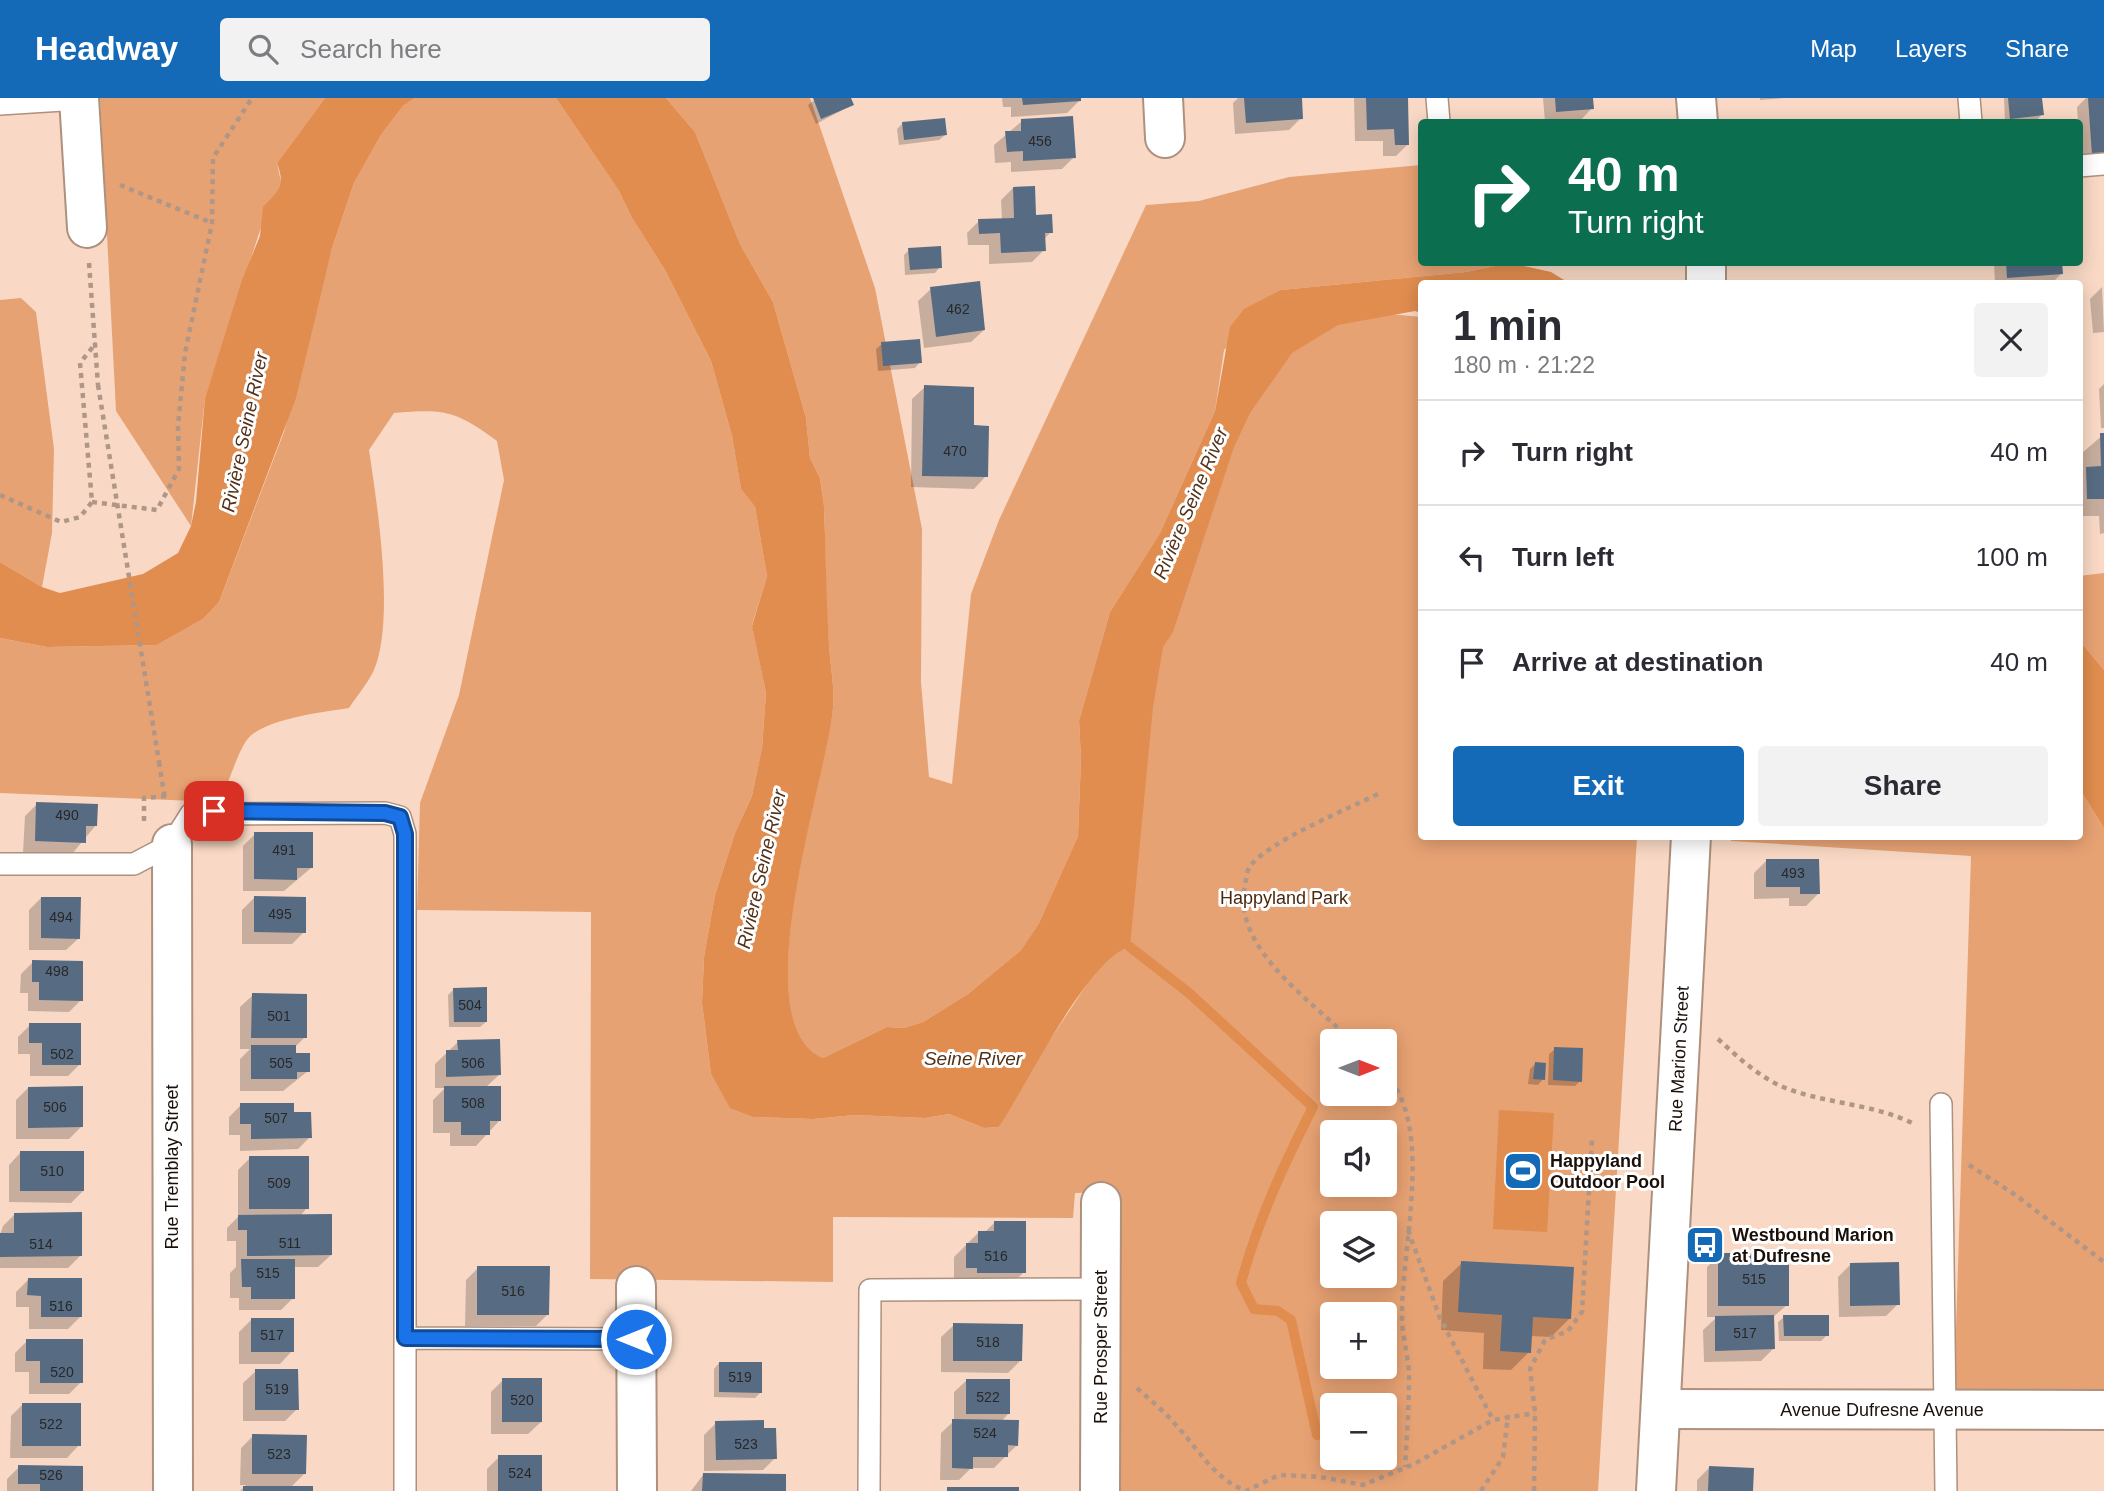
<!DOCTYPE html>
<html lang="en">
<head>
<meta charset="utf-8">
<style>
  :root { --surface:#fff; --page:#f2f2f3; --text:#2b2b33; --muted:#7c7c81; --line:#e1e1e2; --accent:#146ab7 }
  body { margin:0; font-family:Helvetica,sans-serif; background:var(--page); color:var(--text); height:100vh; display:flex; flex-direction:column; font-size:26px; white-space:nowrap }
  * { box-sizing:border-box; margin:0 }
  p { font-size:23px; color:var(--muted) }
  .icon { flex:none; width:38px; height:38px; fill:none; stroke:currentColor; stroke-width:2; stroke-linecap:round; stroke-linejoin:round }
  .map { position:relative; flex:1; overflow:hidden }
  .panel { position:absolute; left:1418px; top:182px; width:665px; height:560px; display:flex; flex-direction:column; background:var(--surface); border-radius:7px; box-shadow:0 4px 18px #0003 }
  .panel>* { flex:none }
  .top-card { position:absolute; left:1418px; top:21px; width:665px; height:147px; border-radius:7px; box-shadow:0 4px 18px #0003; background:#0b6e4f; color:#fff; overflow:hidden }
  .needle { width:46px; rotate:90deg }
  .fabs { position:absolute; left:1320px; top:931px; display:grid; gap:14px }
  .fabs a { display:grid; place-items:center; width:77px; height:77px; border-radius:7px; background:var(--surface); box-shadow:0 4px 18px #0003; font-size:35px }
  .pin { position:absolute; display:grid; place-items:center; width:60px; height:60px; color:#fff; margin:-30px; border-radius:14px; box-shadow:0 4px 10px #0006 }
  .me { position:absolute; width:77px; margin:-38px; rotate:270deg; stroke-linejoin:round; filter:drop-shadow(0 0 5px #0008) }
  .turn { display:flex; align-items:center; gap:24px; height:147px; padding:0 35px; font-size:32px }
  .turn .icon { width:91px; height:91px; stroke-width:2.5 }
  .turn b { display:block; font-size:49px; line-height:60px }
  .round { display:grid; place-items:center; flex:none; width:74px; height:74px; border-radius:7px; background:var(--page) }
  .overview { display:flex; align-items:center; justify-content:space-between; height:119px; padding:0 35px }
  h1 { font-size:42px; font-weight:700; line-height:52px }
  .button { display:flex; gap:14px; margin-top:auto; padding:14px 35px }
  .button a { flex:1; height:80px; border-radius:7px; background:var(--accent); color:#fff; font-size:28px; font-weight:700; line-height:80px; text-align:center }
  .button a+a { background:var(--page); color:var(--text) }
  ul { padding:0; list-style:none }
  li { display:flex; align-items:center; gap:21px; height:105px; padding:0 35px; border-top:2px solid var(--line) }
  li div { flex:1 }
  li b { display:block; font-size:26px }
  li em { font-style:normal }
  header { display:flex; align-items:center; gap:42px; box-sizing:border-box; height:98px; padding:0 35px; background:var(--accent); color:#fff }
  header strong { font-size:33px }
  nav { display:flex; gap:38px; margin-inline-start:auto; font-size:24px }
  .search { width:490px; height:63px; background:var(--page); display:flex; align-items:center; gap:18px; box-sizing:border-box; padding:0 24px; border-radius:7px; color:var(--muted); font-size:26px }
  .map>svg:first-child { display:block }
  .green { fill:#e7a273; fill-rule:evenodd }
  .water { fill:#e18d4f }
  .shadow { fill:#0003 }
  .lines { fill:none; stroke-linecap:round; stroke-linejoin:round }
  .stream { stroke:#e18d4f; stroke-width:10 }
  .building { fill:#576c83 }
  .service-casing { stroke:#ad907d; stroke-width:24 }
  .minor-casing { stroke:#ad907d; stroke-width:42 }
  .secondary-casing { stroke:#ad907d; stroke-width:42 }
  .path { stroke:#af9687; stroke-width:4.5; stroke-dasharray:5 5; stroke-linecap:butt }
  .service { stroke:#fff; stroke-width:21 }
  .minor { stroke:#fff; stroke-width:38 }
  .secondary { stroke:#fff; stroke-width:38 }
  .path-bridge { stroke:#af9687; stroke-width:4.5; stroke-dasharray:5 5; stroke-linecap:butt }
  .route-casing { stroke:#114b97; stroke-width:18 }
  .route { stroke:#1a73e8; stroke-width:12 }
  .labels { text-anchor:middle; stroke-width:6; stroke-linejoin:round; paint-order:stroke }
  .number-label { font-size:14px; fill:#292728 }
  .park-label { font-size:18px; fill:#4a280e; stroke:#fff }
  .street-label { font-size:18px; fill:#1a1009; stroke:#fff }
  .poi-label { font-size:18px; font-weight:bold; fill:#1a1009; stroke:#fff; text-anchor:start }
  .water-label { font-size:19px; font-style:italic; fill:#543118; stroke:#fff }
</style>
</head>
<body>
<header>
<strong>Headway</strong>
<div class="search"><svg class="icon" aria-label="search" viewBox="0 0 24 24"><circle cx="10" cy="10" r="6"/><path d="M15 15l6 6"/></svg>Search here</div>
<nav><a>Map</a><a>Layers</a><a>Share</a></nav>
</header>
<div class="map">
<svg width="2104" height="1393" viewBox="0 0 2104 1393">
  <rect width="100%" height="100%" fill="#f9d9c5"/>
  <!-- green -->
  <path class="green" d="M100 0H325L277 65 281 84 278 96 270 102 205 300 191 428 116 313Z
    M415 0H556L619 93 632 120 665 172 711 263 732 338 741 391 755 409 767 478 752 527 766 595 762 650 752 698 735 735 715 797 704 859 702 905 711 976 730 1009 753 1019 813 1021 855 1017 925 1020 949 1016 984 1030 999 1029 1036 963 1095 874 1120 851 1152 558 1242 308 1330 210 1421 219V738L1637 739 1598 1393H1119L1118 1094 1075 1095 1073 1120 833 1119V1184L590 1181 591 814 417 812 420 705 459 597 504 382 497 343C455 312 444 311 394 315L369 352C377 405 396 526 373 574 367 586 357 598 349 610 323 614 261 621 246 643 236 658 229 686 219 704L0 695V540L47 549 157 547 203 521 219 504 284 334 332 150 354 85 381 37 403 8ZM1332 943H1384V996H1332ZM1332 1034H1384V1087H1332ZM1332 1125H1384V1178H1332ZM1332 1216H1384V1269H1332ZM1332 1307H1384V1360H1332Z
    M666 0H810L875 190 922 431 921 584 929 679 952 686 971 496 999 422 1146 107 1199 103 1289 79 1421 67V164L1510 165 1466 174 1281 192 1224 252 1215 313 1160 435 1110 514 1079 623 1081 661 1078 738 1039 825 1021 852 968 896 923 924 904 930 887 929 823 960C741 925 827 679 833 610 835 589 830 567 829 546 825 501 826 454 824 408L820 380 810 360 806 320 773 204 740 146 695 34Z
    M21 200 36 214 54 351 52 435 42 489 0 464V202Z
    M2104 475V572L2079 542V478Z
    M2079 690 2104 730V1297L1954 1294 1971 758 1731 743 1732 738H2079Z"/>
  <!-- water -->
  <path class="water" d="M325 0H415L403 8 381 37 354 85 332 150 296 300 219 504 203 521 157 547 47 549 0 540V464L42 489 60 495 143 476 178 455 191 428 196 404 205 300 242 182 260 138 263 109C278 93 286 89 277 65Z
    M556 0H666L695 34 740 146 773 204 806 320 810 360 820 380 824 408C826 454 826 500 829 546 830 567 835 589 833 610 828 678 741 925 823 960L887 929 904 930 923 924 968 896 1021 852 1039 825 1078 738 1081 661 1079 623 1110 514 1160 435 1215 313 1230 229 1244 211 1281 192 1466 174 1510 165 1551 174 1569 185 1421 186V215L1415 213 1338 227 1292 255 1250 315 1234 349 1173 534 1163 549 1153 609 1130 849C1089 858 1025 990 999 1029L984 1030 949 1016 925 1020 855 1017 813 1021 753 1019 730 1010 711 976 702 905 704 859 715 797 735 735 752 698 762 650 766 595 752 528 767 478 755 409 741 391 732 338 711 263 665 172 632 120 619 93Z
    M2079 542 2104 572V730L2079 690Z
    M1499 1012 1554 1015 1547 1134 1493 1131Z"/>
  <!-- shadow -->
  <path class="shadow" d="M817 0H849L852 7 816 26 808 7Z
    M1002 0H1079V3L1067 15 1011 19V9H1003Z
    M1238 0H1300L1301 20 1289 32 1235 36 1233 5Z
    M1354 0H1406L1408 46 1396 58H1383V43H1355Z
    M1543 0H1591L1592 10 1580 23 1545 24Z
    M1760 0H1785L1760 2Z
    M2004 0H2041L2042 16 2037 22 2005 24Z
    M2086 0H2104V67L2081 68 2077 9Z
    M1022 23 1074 59 1062 71 1011 74V64L995 65 994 47Z
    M903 25 945 37 939 42 899 47 897 31Z
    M1013 90 1035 119 1051 134 1044 141V152L1032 164 989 166V147H968L967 135 979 123 1002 122 1001 102Z
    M909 152 940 169 935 175 905 177 904 157Z
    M1994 164H2061V176L2051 186H1995Z
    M2102 189 2104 234 2093 235 2090 201Z
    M931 191 984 232 971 244 924 250 918 203Z
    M882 246 920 264 915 270 878 273 876 251Z
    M2104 286V330H2101L2099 291Z
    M925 289 972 329 986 378 974 391 911 389 912 301Z
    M2104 336V435L2100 436 2099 418H2079V378L2083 374 2082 355Z
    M37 706 96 727 72 756 23 755 25 718Z
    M255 736 311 770 284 793H243V748Z
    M1766 763 1818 796 1806 808H1789V800L1754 801V775Z
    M41 800 79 840 66 852H29V812Z
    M254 800 304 834 292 846H242V812Z
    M33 864 81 902 69 914 28 913V895H20L21 876Z
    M454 891 486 924 480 929H449L448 897Z
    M253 897 305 939 294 950V957L308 973 283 993H240V961L250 951H240V909Z
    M30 927 80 966 68 978H30V956H18V939Z
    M458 944 499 977 486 989 500 1022 476 1048H450V1035H433V1002L445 990H435V966Z
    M1555 951 1580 983 1575 988 1548 987 1549 956Z
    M1536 965 1543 981 1538 987 1528 986 1530 971Z
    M28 990 81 1029 69 1041H16V1002Z
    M241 1007 293 1015 310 1039 298 1051 240 1053V1037H229V1019Z
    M21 1054 83 1093 71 1105 9 1104V1067Z
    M250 1060 307 1110 300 1118 331 1157 318 1169H293V1200L281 1212H239V1200H230V1175L236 1169V1143H227V1130L238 1119V1072Z
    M15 1116 80 1158 68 1170H0V1137L3 1128Z
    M994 1125 1024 1174 1012 1186 954 1181V1159L978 1135H984Z
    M1719 1157 1787 1207 1773 1219V1251L1761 1263 1704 1264 1703 1232 1717 1219H1707V1169Z
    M1462 1165 1569 1221 1551 1239 1530 1238 1529 1254 1511 1272 1483 1271 1484 1235 1441 1232 1443 1183Z
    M1850 1167 1898 1206 1886 1218 1839 1219 1838 1179Z
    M478 1170 548 1216 536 1228H465L466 1182Z
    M28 1182 80 1219 68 1231H29V1209H16V1194Z
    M1784 1219 1827 1237 1821 1243H1779L1778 1224Z
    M251 1222 292 1253 280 1266H239V1234Z
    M954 1227 1020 1263 1008 1275 941 1274V1239Z
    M27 1243 81 1284 69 1296H29V1274H15V1255Z
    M719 1265 761 1294 755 1300 714 1299V1271Z
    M256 1273 297 1311 285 1323H243V1285Z
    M503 1282 541 1324 528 1336H491V1294Z
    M967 1282 1008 1316 1001 1324 1017 1347 994 1370H971L959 1382H940L941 1335 954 1323V1294Z
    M23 1306 79 1347 67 1360H10L11 1318Z
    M716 1325 762 1332 775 1360 763 1372 704 1373V1337Z
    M253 1338 304 1376 291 1389 312 1393H240L246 1387H240L241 1350Z
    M499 1359 540 1393H487V1371Z
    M19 1369 81 1393H7V1381Z
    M1709 1370 1751 1393H1697V1382Z
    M703 1377 784 1393H691Z"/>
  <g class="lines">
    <!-- stream -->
    <path class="stream" d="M1130 849 1189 895 1313 1009C1284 1066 1258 1122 1241 1185L1254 1211 1278 1213 1291 1222 1317 1337"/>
  </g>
  <!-- building -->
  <path class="building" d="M813 0H851L854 7 821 21Z
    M1022 0H1081V3L1023 7Z
    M1244 0H1302L1303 21 1246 25Z
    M1366 0H1408L1409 47H1395L1394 31 1367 32Z
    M1555 0H1593L1594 11 1556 14Z
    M2008 0H2042L2044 17 2010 21Z
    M2088 0H2104V56L2092 57Z
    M1073 18 1076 60 1023 63V53L1007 54 1005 33H1021V21Z
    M945 20 947 37 904 42 902 24Z
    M1035 88 1036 117 1052 116 1053 135H1045L1046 153 1001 155 1000 135 979 136 978 121 1014 120 1013 89Z
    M941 148 942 170 910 172 908 150Z
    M2006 164H2062L2063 176 2007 180Z
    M980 183 985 232 936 239 930 189Z
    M920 241 922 265 883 268 881 244Z
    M924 287 974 289V327L989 328 988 379 922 378Z
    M2100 335H2104V401H2087L2086 369 2101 368Z
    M36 704 98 706 97 728H86V745L35 743Z
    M254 734H313V770H297V782L254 781Z
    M1766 761H1819L1820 796H1800V789H1766Z
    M254 798 306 799V835L254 834Z
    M41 799H81L80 841 41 840Z
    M32 862 83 863V903L39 902V884H32Z
    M487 889V924H454L453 890Z
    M252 895 307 896V940H251Z
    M29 925H81V967H42V945H29Z
    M500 941 501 977 446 979V952H458L457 942Z
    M251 947H296V955H310V974H297V981H251Z
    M1554 949 1583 950 1582 984 1553 982Z
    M1535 964 1546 965 1545 982 1533 981Z
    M83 988V1029L28 1030V989Z
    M444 988H501V1023H490V1037H461V1024H444Z
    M240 1005H294V1014H311L312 1040 251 1041V1026H240Z
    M20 1053H84V1093H20Z
    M249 1058H309V1111H249Z
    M82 1114V1158L0 1159V1135H14V1115Z
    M332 1116V1157L247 1158V1132H238V1117Z
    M994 1123H1026V1175H977V1170H966V1145H978V1133H994Z
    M1718 1155H1789V1208H1718Z
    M241 1161H295V1201H251V1189H242Z
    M1461 1163 1574 1169 1571 1221 1533 1219 1531 1255 1500 1253 1502 1217 1458 1214Z
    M1899 1164 1900 1207 1850 1208V1165Z
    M477 1168H550L549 1217H477Z
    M28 1180H82V1219H41V1198L27 1197Z
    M1774 1217 1775 1251 1715 1253V1218Z
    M1783 1217H1829V1238H1784Z
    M251 1220H294V1254H251Z
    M953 1225 1023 1226 1022 1263H953Z
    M26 1241H83V1285H40V1263H26Z
    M719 1264H762V1295L719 1294Z
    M255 1271H298L299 1312H255Z
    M502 1280H542V1324H502Z
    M966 1281H1010V1316H966Z
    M22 1305H81V1348H22Z
    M952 1321 1019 1322 1018 1348 1008 1347V1359H973V1371L952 1370Z
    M764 1322V1330H776L777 1361 716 1362 715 1323Z
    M252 1336 307 1337 306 1376H252Z
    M498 1357H542V1393H498Z
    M18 1367 83 1368V1393H40V1386H18Z
    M1709 1368 1754 1370 1753 1393H1708Z
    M703 1375 786 1376V1393H702Z
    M243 1388H313V1393H243Z
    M947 1389H1019V1393H947Z"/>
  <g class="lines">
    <!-- service casing -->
    <g class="service-casing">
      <path id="service" d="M1437 0 1439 24
        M1969 0 1971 24
        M0 6 79 1
        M2079 68 2104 66
        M0 766H134L172 746 191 716 385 715 400 719 405 736V1393
        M1941 1006 1946 1393
        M405 1240 636 1241
        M869 1393 870 1192 1101 1191"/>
    </g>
    <!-- minor casing -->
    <g class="minor-casing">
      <path id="minor" d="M79 0 87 130
        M1163 0 1165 40
        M172 746 173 1393
        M636 1188 637 1393
        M1661 1311 2104 1312
        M1100 1393 1101 1104"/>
    </g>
    <!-- secondary casing -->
    <g class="secondary-casing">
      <path id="secondary" d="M1696 0 1698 24
        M1706 164V186
        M1656 1393 1691 738"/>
    </g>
    <!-- path -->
    <path class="path" d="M120 87 212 125
      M89 165 98 287
      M0 397 61 424 80 419 92 404 80 265 96 245
      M92 404 157 412 179 371 178 328 185 255 212 125 213 60 252 0
      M159 664 165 701
      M144 723V700L168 698
      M1718 941C1739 960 1761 981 1788 991 1829 1006 1873 1006 1912 1025
      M1352 943C1314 905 1231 850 1245 788 1246 782 1247 772 1250 768 1269 743 1350 710 1380 695
      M1384 975C1436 1025 1401 1151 1402 1219 1402 1239 1409 1259 1409 1278 1409 1308 1407 1339 1405 1369
      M1969 1067 2014 1096 2104 1164
      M1408 1132 1440 1220 1493 1322
      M1137 1290C1150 1302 1163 1312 1174 1325 1197 1349 1214 1381 1246 1393L1279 1377 1320 1379 1363 1387 1414 1366 1493 1322 1535 1315
      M1481 1393 1503 1359 1508 1317
      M1534 1393 1535 1315 1530 1271 1545 1242 1568 1233 1582 1214 1592 1040"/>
    <!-- service -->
    <use href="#service" class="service"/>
    <!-- minor -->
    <use href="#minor" class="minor"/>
    <!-- secondary -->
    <use href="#secondary" class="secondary"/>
    <!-- path-bridge -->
    <path class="path-bridge" d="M98 287 159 664"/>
  </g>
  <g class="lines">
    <!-- route casing -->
    <g class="route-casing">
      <path id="route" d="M214 713 385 715 400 719 405 736V1240L636 1241"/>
    </g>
    <!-- route -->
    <use href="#route" class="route"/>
  </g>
  <!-- icons -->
  <defs>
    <g id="stadium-square" transform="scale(2.0125)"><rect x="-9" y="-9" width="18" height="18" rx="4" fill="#146ab7" stroke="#fff"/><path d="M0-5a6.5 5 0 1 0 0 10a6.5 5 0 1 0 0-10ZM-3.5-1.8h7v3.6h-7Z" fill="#fff"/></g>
    <g id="bus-square" transform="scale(2.0125)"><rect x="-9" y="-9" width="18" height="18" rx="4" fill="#146ab7" stroke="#fff"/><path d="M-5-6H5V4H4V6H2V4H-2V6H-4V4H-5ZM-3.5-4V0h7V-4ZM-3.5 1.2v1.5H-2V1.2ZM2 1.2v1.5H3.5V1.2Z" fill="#fff"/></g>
  </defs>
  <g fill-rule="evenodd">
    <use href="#stadium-square" x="1523" y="1073"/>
    <use href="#bus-square" x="1705" y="1147"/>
  </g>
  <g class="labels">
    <!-- number labels -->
    <g class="number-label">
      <text x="1040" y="48">456</text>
      <text x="958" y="216">462</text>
      <text x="955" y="358">470</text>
      <text x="67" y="722">490</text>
      <text x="284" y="757">491</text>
      <text x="1793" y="780">493</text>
      <text x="280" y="821">495</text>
      <text x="61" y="824">494</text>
      <text x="57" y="878">498</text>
      <text x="470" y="912">504</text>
      <text x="279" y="923">501</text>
      <text x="62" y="961">502</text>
      <text x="281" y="970">505</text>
      <text x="473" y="970">506</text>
      <text x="473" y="1010">508</text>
      <text x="55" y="1014">506</text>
      <text x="276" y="1025">507</text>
      <text x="52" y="1078">510</text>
      <text x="279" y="1090">509</text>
      <text x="290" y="1150">511</text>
      <text x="41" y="1151">514</text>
      <text x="996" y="1163">516</text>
      <text x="268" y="1180">515</text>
      <text x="1754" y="1186">515</text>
      <text x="513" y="1198">516</text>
      <text x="61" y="1213">516</text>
      <text x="1745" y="1240">517</text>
      <text x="272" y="1242">517</text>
      <text x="988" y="1249">518</text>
      <text x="62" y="1279">520</text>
      <text x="740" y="1284">519</text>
      <text x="277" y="1296">519</text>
      <text x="988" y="1304">522</text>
      <text x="522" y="1307">520</text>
      <text x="51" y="1331">522</text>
      <text x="985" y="1340">524</text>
      <text x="746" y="1351">523</text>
      <text x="279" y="1361">523</text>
      <text x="520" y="1380">524</text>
      <text x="51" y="1382">526</text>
    </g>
    <!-- park labels -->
    <g class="park-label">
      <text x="1284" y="806">Happyland Park</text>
    </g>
    <!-- street labels -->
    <g class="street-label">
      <text transform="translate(1679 961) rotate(-87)" y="6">Rue Marion Street</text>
      <text transform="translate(172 1069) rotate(-90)" y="6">Rue Tremblay Street</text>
      <text transform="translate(1101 1249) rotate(-90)" y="6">Rue Prosper Street</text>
      <text x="1882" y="1318">Avenue Dufresne Avenue</text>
    </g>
    <!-- poi labels -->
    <g class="poi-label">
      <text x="1550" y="1069">Happyland<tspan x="1550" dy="21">Outdoor Pool</tspan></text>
      <text x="1732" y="1143">Westbound Marion<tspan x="1732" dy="21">at Dufresne</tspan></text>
    </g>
    <!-- water labels -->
    <g class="water-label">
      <text transform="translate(244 334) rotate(-78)" y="7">Rivière Seine River</text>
      <text transform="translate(1190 405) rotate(-67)" y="7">Rivière Seine River</text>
      <text transform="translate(761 771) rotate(-77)" y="7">Rivière Seine River</text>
      <text x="973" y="967">Seine River</text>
    </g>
  </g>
</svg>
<div class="fabs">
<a><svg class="needle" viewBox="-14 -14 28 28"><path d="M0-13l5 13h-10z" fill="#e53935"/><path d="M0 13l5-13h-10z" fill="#7c7c81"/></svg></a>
<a><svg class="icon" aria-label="sound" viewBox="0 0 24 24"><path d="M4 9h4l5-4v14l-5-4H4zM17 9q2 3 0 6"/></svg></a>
<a><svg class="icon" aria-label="layers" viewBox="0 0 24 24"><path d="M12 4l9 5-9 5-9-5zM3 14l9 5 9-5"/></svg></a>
<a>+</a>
<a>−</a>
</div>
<div class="pin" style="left:214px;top:713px;background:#d93025"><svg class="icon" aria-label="arrive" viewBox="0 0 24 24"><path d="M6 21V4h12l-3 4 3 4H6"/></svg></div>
<svg class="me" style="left:636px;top:1241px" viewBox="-20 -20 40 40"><circle r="17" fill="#1a73e8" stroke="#fff" stroke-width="3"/><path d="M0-11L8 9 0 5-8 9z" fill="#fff"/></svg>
<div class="top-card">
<div class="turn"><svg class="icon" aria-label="right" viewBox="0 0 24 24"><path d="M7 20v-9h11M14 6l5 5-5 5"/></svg><div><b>40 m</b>Turn right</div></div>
</div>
<section class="panel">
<div class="overview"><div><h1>1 min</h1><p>180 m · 21:22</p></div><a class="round"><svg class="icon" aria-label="close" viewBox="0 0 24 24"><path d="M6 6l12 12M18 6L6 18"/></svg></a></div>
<ul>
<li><svg class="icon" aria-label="right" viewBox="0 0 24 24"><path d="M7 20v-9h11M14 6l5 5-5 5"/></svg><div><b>Turn right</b></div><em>40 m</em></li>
<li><svg class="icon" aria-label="left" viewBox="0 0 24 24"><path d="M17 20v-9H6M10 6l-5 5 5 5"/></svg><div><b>Turn left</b></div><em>100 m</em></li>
<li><svg class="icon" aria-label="arrive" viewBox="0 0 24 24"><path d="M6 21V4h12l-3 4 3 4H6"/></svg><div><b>Arrive at destination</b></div><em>40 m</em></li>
</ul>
<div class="button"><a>Exit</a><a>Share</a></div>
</section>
</div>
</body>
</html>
